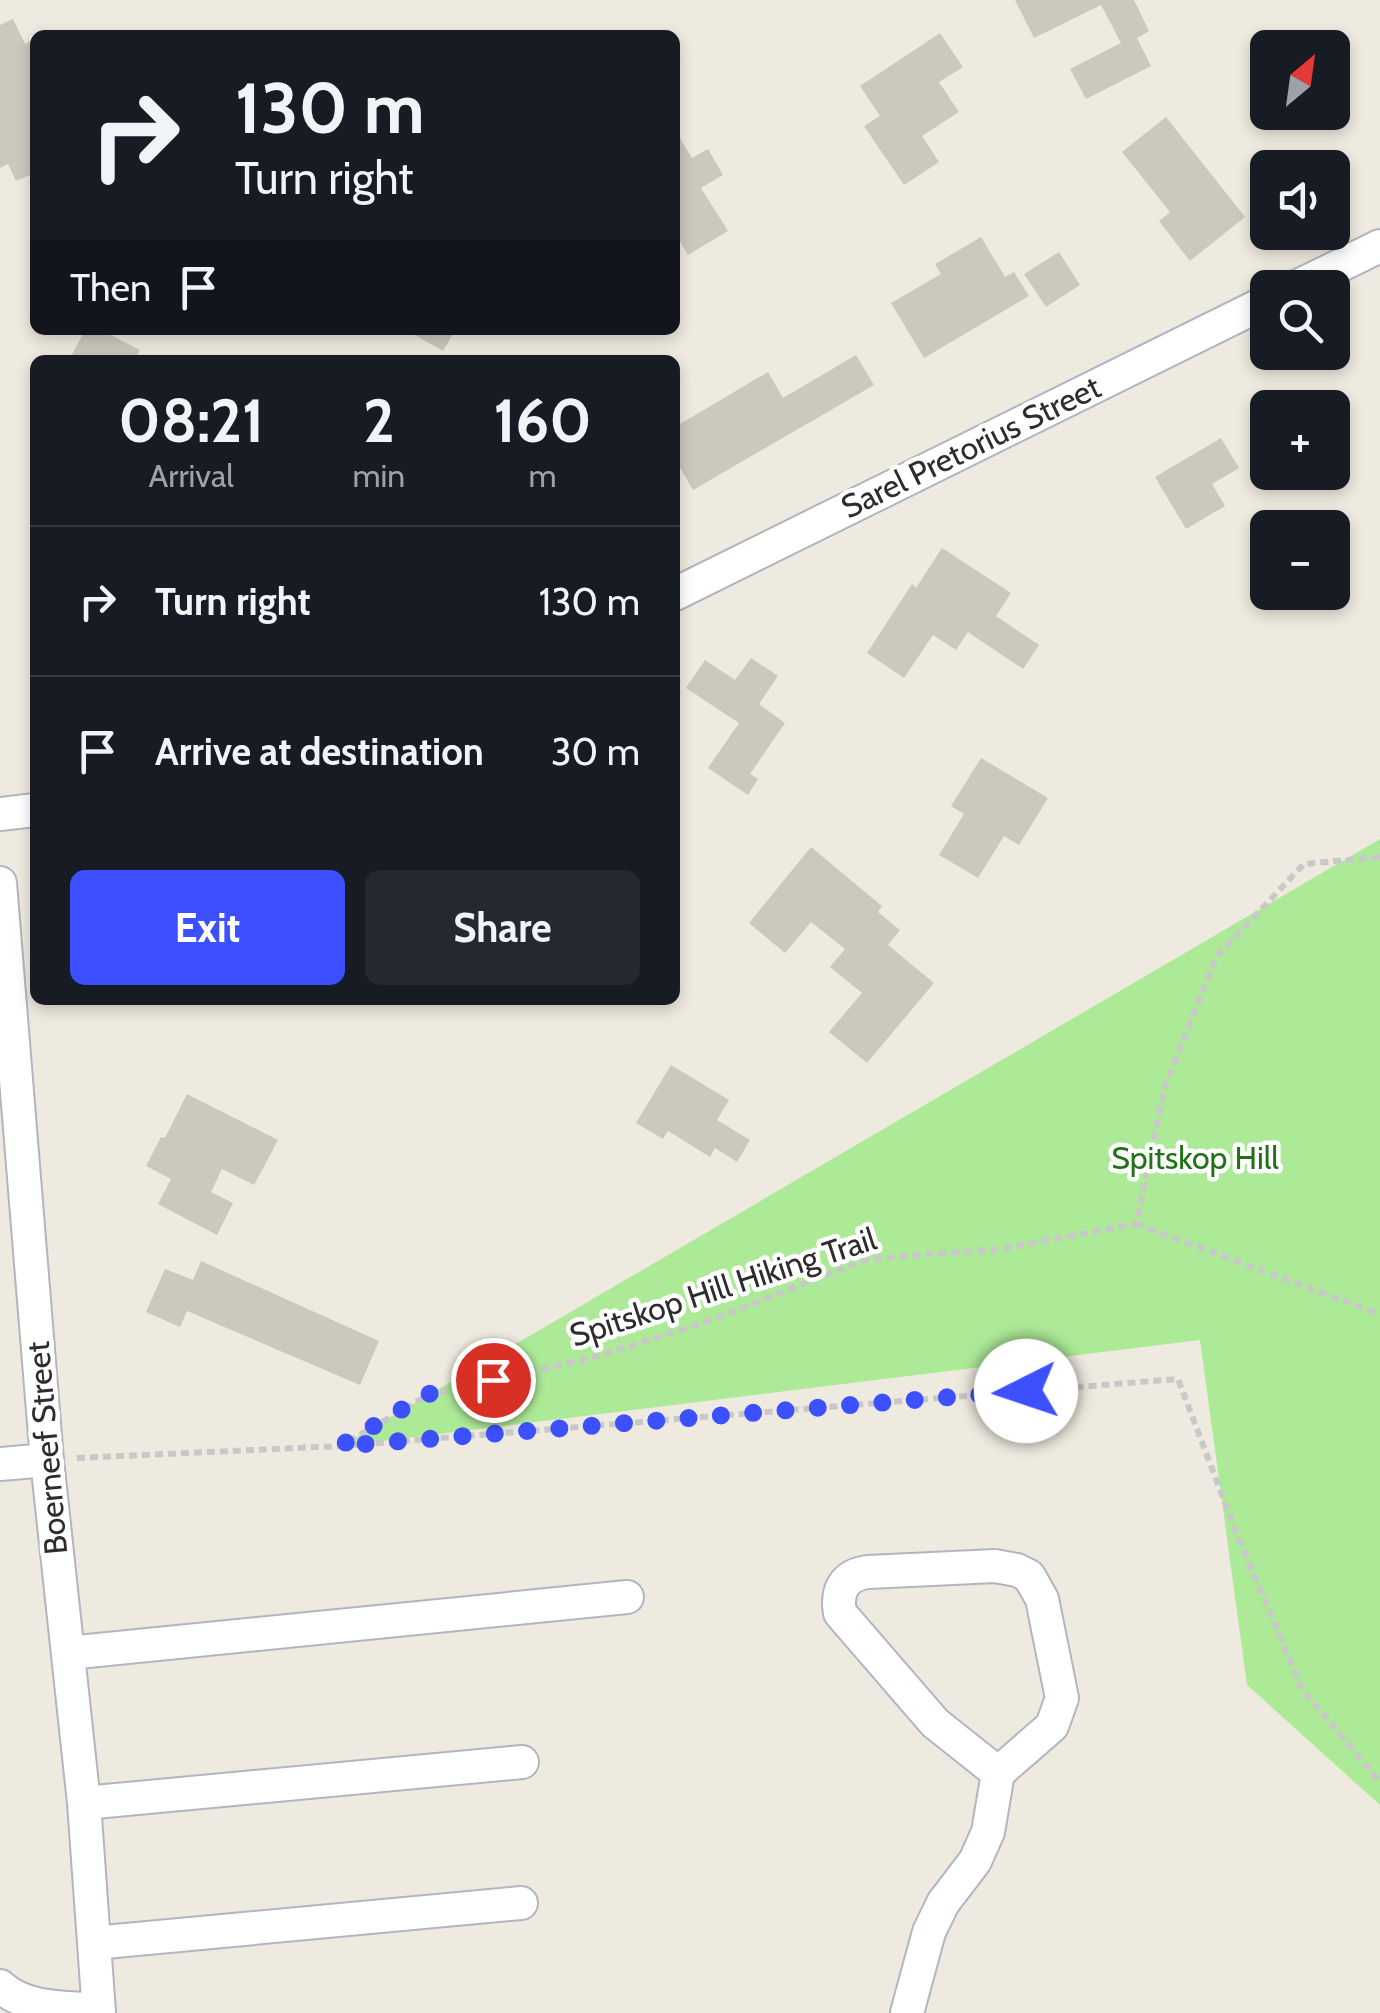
<!DOCTYPE html>
<html lang="en">
<head>
<meta charset="utf-8">
<style>
  :root { --surface:#171b24; --page:#242831; --text:#f1f3f6; --muted:#9ea1a6; --line:#363941; --accent:#3d50ff }
  body { margin:0; font-family:Cabin,sans-serif; background:var(--page); color:var(--text); height:100vh; display:flex; flex-direction:column; font-size:38px; white-space:nowrap }
  * { box-sizing:border-box; margin:0 }
  p { font-size:32px; color:var(--muted) }
  .icon { flex:none; width:55px; height:55px; fill:none; stroke:currentColor; stroke-width:2; stroke-linecap:round; stroke-linejoin:round }
  .map { position:relative; flex:1; overflow:hidden }
  .panel { position:absolute; left:30px; top:355px; width:650px; height:650px; display:flex; flex-direction:column; background:var(--surface); border-radius:15px; box-shadow:0 5px 15px #0003 }
  .panel>* { flex:none }
  .hud { position:absolute; left:30px; top:30px; width:650px; height:305px; border-radius:15px; box-shadow:0 5px 15px #0003; background:#171b24; color:var(--text); overflow:hidden }
  .needle { width:65px; rotate:29deg }
  .fabs { position:absolute; left:1250px; top:30px; display:grid; gap:20px }
  .fabs a { display:grid; place-items:center; width:100px; height:100px; border-radius:15px; background:var(--surface); box-shadow:0 5px 15px #0003; font-size:50px }
  .pin { position:absolute; display:grid; place-items:center; width:85px; height:85px; color:#fff; margin:-42px; border:5px solid #fff; border-radius:50%; box-shadow:0 2px 10px #0007 }
  .me { position:absolute; width:110px; margin:-55px; rotate:266deg; stroke-linejoin:round; filter:drop-shadow(0 0 8px #0008) }
  .turn { display:flex; align-items:center; gap:35px; height:210px; padding:0 40px; font-size:45px }
  .turn .icon { width:130px; height:130px; stroke-width:2.5 }
  .turn b { display:block; font-size:70px; line-height:85px }
  .then { display:flex; align-items:center; height:95px; padding:0 40px; background:#0003; gap:20px; font-size:38px }
  .eta { display:flex; justify-content:space-evenly; align-items:center; height:170px; text-align:center }
  .eta b { font-size:60px; font-weight:800; line-height:70px }
  .button { display:flex; gap:20px; margin-top:auto; padding:20px 40px }
  .button a { flex:1; height:115px; border-radius:15px; background:var(--accent); color:#fff; font-size:40px; font-weight:800; line-height:115px; text-align:center }
  .button a+a { background:var(--page); color:var(--text) }
  ul { padding:0; list-style:none }
  li { display:flex; align-items:center; gap:30px; height:150px; padding:0 40px; border-top:2px solid var(--line) }
  li div { flex:1 }
  li b { display:block; font-size:38px }
  li em { font-style:normal }
  .map>svg:first-child { display:block }
  .green { fill:#adea98 }
  .building { fill:#cbc8bd }
  .lines { fill:none; stroke-linecap:round; stroke-linejoin:round }
  .street-casing { stroke:#b3b4c2; stroke-width:36 }
  .path { stroke:#c8c8c8; stroke-width:6; stroke-dasharray:8 5; stroke-linecap:butt }
  .street { stroke:#fff; stroke-width:32 }
  .route { stroke:#3d50ff; stroke-width:18; stroke-dasharray:0 32.4 }
  .labels { text-anchor:middle; stroke-width:9; stroke-linejoin:round; paint-order:stroke }
  .street-label { font-size:32px; fill:#2d2d2d; stroke:#fff }
  .park-label { font-size:32px; fill:#207215; stroke:#fff }
</style>
</head>
<body>
<div class="map">
<svg width="1380" height="2013" viewBox="0 0 1380 2013">
  <rect width="100%" height="100%" fill="#efeadf"/>
  <!-- green -->
  <path class="green" d="M1380 839V1805L1247 1685 1200 1340 341 1446Z"/>
  <!-- building -->
  <path class="building" d="M1015 0H1134L1149 31 1137 38 1151 66 1086 99 1070 69 1121 43 1101 5 1034 38Z
    M13 19 25 44 33 39 35 43V173L16 181 8 164 0 168V25Z
    M940 33 963 67 939 82 959 112 922 136 939 162 904 185 864 126 880 116 860 86Z
    M1166 117 1245 217 1190 261 1159 221 1170 212 1122 152Z
    M675 130 692 158 708 149 723 175 701 188 728 231 688 255 675 233Z
    M981 237 1005 277 1014 272 1029 296 924 358 891 303 941 274 935 264Z
    M1059 252 1080 285 1046 307 1024 274Z
    M85 330H101L140 350 135 360H69Z
    M406 330H455L443 351Z
    M856 355 874 385 693 490 675 459V427L768 372 783 398Z
    M1221 438 1239 468 1212 484 1225 506 1186 529 1155 477Z
    M942 548 1011 593 996 616 1039 645 1023 669 968 632 956 650 933 635 904 678 867 653 912 584 916 588Z
    M751 658 778 676 759 704 785 723 750 774 758 779 748 795 708 768 739 723 686 688 705 660 735 680Z
    M981 758 1048 798 1019 845 1004 836 978 878 939 855 964 814 951 806Z
    M811 847 882 906 878 912 900 930 888 945 934 983 867 1063 829 1032 862 993 830 967 845 949 811 922 785 953 749 923Z
    M671 1065 729 1100 717 1120 750 1140 737 1162 715 1148 710 1157 668 1131 663 1139 636 1123Z
    M187 1094 278 1140 254 1185 222 1169 211 1192 233 1203 217 1235 158 1204 171 1179 146 1166 161 1137 165 1138Z
    M201 1261 379 1341 360 1385 187 1311 180 1327 146 1312 165 1269 193 1280Z"/>
  <g class="lines">
    <!-- street casing -->
    <g class="street-casing">
      <path id="street" d="M1294 288 1380 246
        M675 594 1268 301
        M0 814 35 810
        M0 883 47 1460 84 1803 99 2013
        M0 1464 47 1460
        M68 1653 627 1597
        M84 1803 522 1762
        M94 1943 521 1903
        M0 1986C26 2010 65 2007 99 2010
        M907 2013 929 1932 943 1903 975 1861 988 1832 998 1773 1052 1726 1062 1698 1042 1599 1029 1576 1017 1570 995 1566 868 1572C844 1575 836 1591 840 1613L935 1723 998 1773"/>
    </g>
    <!-- path -->
    <path class="path" d="M1380 857 1304 864 1216 957 1165 1087 1136 1224 1001 1249 868 1259 700 1324 591 1358 428 1395 341 1446 1178 1379 1236 1532 1302 1689 1380 1782
      M1136 1224 1380 1314
      M77 1458 341 1446"/>
    <!-- street -->
    <use href="#street" class="street"/>
  </g>
  <g class="lines">
    <!-- route -->
    <path class="route" d="M493 1380 428 1394 340 1446 1026 1391"/>
  </g>
  <g class="labels">
    <!-- street labels -->
    <g class="street-label">
      <text transform="translate(971 447) rotate(-26)" y="11">Sarel Pretorius Street</text>
      <text transform="translate(723 1287) rotate(-18)" y="11">Spitskop Hill Hiking Trail</text>
      <text transform="translate(47 1448) rotate(-95)" y="11">Boerneef Street</text>
    </g>
    <!-- park labels -->
    <g class="park-label">
      <text x="1195" y="1169">Spitskop Hill</text>
    </g>
  </g>
</svg>
<div class="fabs">
<a><svg class="needle" viewBox="-14 -14 28 28"><path d="M0-13l5 13h-10z" fill="#e53935"/><path d="M0 13l5-13h-10z" fill="#9ea1a6"/></svg></a>
<a><svg class="icon" aria-label="sound" viewBox="0 0 24 24"><path d="M4 9h4l5-4v14l-5-4H4zM17 9q2 3 0 6"/></svg></a>
<a><svg class="icon" aria-label="search" viewBox="0 0 24 24"><circle cx="10" cy="10" r="6"/><path d="M15 15l6 6"/></svg></a>
<a>+</a>
<a>−</a>
</div>
<div class="pin" style="left:493px;top:1380px;background:#d93025"><svg class="icon" aria-label="arrive" viewBox="0 0 24 24"><path d="M6 21V4h12l-3 4 3 4H6"/></svg></div>
<svg class="me" style="left:1026px;top:1391px" viewBox="-20 -20 40 40"><circle r="19" fill="#fff"/><path d="M0-13L10 11 0 6-10 11z" fill="#3d50ff"/></svg>
<div class="hud">
<div class="turn"><svg class="icon" aria-label="right" viewBox="0 0 24 24"><path d="M7 20v-9h11M14 6l5 5-5 5"/></svg><div><b>130 m</b>Turn right</div></div>
<div class="then">Then<svg class="icon" aria-label="arrive" viewBox="0 0 24 24"><path d="M6 21V4h12l-3 4 3 4H6"/></svg></div>
</div>
<section class="panel">
<div class="eta">
<div><b>08:21</b><p>Arrival</p></div>
<div><b>2</b><p>min</p></div>
<div><b>160</b><p>m</p></div>
</div>
<ul>
<li><svg class="icon" aria-label="right" viewBox="0 0 24 24"><path d="M7 20v-9h11M14 6l5 5-5 5"/></svg><div><b>Turn right</b></div><em>130 m</em></li>
<li><svg class="icon" aria-label="arrive" viewBox="0 0 24 24"><path d="M6 21V4h12l-3 4 3 4H6"/></svg><div><b>Arrive at destination</b></div><em>30 m</em></li>
</ul>
<div class="button"><a>Exit</a><a>Share</a></div>
</section>
</div>
</body>
</html>
